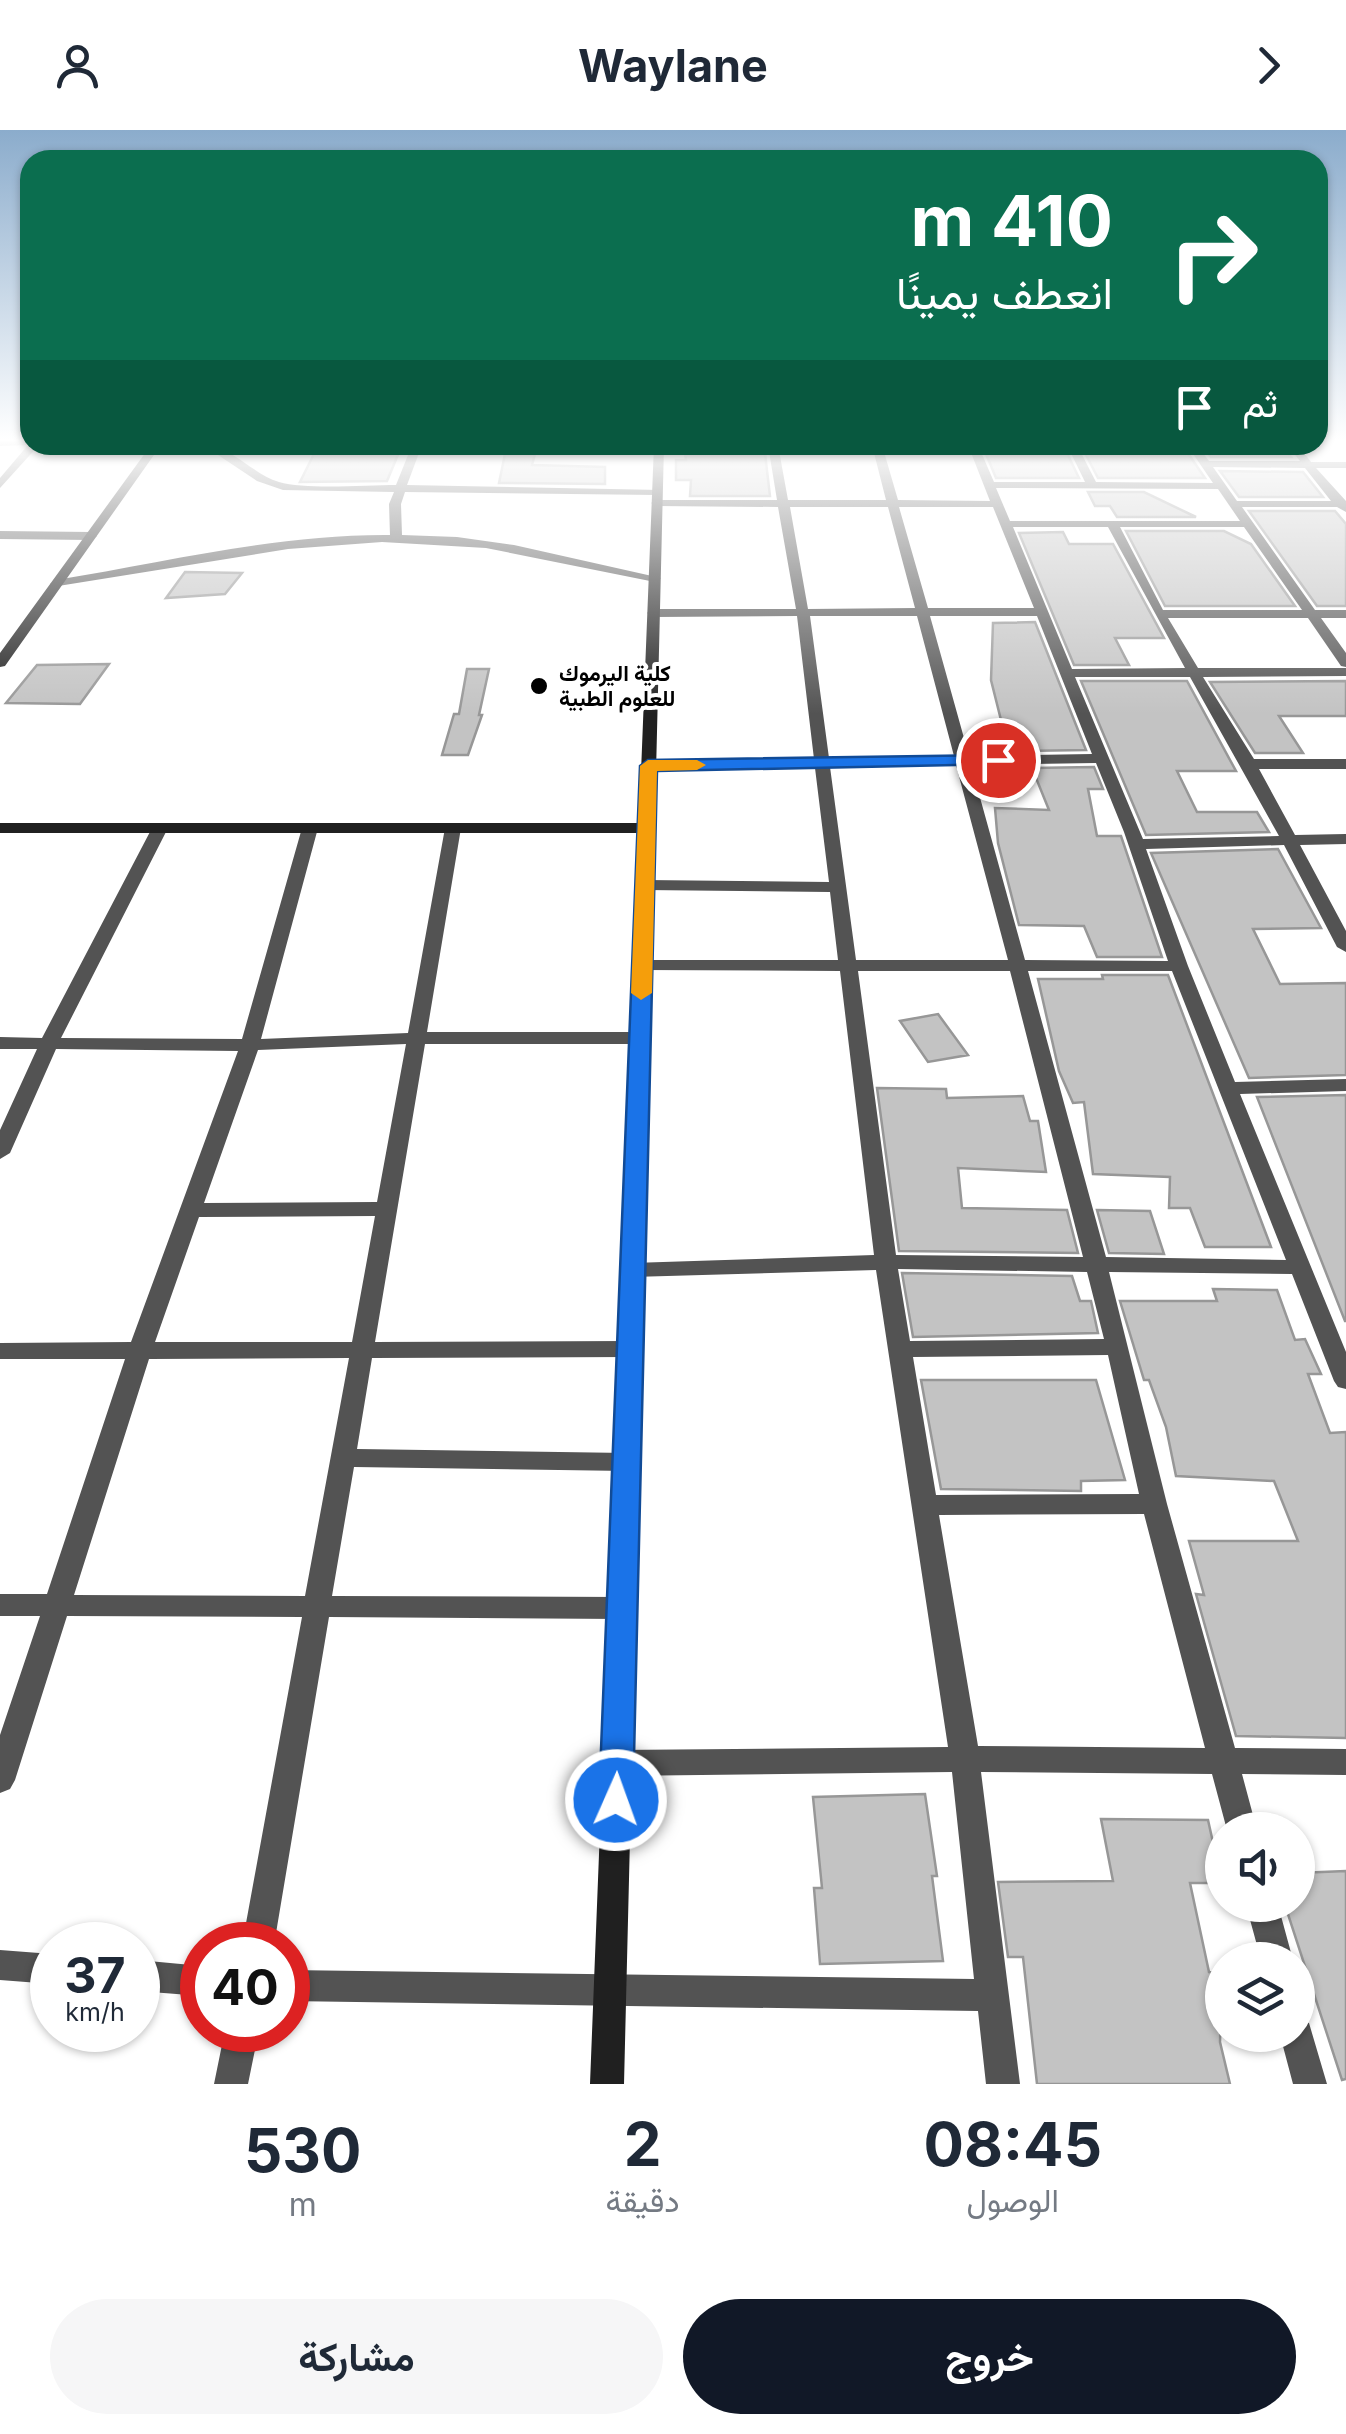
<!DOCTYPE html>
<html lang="ar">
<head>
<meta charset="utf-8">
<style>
  :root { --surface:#fff; --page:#f6f6f7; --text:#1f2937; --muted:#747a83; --accent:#111827 }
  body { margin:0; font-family:Inter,Vazirmatn,sans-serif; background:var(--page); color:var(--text); direction:rtl; height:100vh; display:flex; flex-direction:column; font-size:38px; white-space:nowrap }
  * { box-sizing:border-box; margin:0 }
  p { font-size:32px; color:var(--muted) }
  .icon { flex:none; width:55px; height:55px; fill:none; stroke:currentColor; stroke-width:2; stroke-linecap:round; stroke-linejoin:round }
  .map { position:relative; height:1954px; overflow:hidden; direction:ltr }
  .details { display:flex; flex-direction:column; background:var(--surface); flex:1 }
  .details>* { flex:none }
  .hud { position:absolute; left:20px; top:20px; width:1308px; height:305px; border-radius:30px; box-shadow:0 2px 8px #0004; direction:rtl; background:#0b6e4f; color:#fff; overflow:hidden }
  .fabs { position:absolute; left:1205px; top:1682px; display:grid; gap:20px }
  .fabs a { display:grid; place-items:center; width:110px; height:110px; border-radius:50%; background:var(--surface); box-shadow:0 2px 8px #0004; font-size:50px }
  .speed { position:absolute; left:30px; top:1792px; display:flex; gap:20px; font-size:50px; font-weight:700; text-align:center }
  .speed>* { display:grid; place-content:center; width:130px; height:130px; border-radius:50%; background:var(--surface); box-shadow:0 2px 8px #0004; line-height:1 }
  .speed small { font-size:25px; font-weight:400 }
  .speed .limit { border:15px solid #d22; background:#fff; color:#111 }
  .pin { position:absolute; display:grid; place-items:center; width:85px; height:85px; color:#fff; margin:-42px; border:5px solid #fff; border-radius:50%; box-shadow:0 2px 10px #0007 }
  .me { position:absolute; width:110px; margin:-55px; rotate:2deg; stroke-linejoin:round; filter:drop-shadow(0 0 8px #0008) }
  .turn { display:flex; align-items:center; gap:35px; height:210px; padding:0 50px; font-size:45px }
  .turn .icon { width:130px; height:130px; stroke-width:2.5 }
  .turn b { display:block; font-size:70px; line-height:85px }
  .then { display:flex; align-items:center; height:95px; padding:0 50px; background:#0003; gap:20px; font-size:38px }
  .eta { display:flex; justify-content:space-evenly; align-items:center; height:170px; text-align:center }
  .eta b { font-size:60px; font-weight:700; line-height:70px }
  .primary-button { display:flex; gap:20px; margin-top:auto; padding:20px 50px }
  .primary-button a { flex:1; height:115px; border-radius:60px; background:var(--accent); color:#fff; font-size:40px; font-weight:700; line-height:115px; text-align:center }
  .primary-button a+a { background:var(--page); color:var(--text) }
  header { display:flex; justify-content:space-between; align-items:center; height:130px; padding:0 50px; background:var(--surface); font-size:45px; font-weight:700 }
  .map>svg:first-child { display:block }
  .building { fill:#c3c3c3; stroke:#979797; stroke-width:2.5 }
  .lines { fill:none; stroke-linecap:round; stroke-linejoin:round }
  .street { fill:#535353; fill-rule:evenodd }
  .secondary { fill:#202020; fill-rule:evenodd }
  .route { fill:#1a73e8; stroke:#114b97; stroke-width:2.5 }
  .slow { fill:#f59e0b }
  .poi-dot { fill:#000; stroke:#fff; stroke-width:4 }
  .labels { text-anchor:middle; stroke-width:8; stroke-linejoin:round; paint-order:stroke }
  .far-poi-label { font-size:22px; font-weight:bold; fill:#000; stroke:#fff; text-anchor:start }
</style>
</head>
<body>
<header><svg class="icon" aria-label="forward" viewBox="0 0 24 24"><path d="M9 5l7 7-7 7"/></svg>Waylane<svg class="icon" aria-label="person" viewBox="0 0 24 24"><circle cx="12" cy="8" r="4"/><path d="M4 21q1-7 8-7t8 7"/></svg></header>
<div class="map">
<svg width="1346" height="1954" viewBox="0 0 1346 1954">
  <rect width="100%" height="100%" fill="#fff"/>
  <!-- building -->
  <path class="building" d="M328 315H402L387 351 300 352 318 316Z
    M684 315H764L770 366H690L691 350H676V330H686Z
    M1020 315H1063L1079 348H996L984 319H1022Z
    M1081 315H1161L1164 319H1185L1205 348H1098Z
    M1241 315H1281L1291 327H1211L1205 319H1244Z
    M505 324H535L532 335 605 337V354L499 353Z
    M1220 341 1303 342 1323 367H1239Z
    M1088 362H1144L1196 387H1117L1110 376H1095Z
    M1249 381H1335L1346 394V476H1317Z
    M1126 401H1224L1251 414 1295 476H1165Z
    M1063 402 1069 414H1113L1164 508H1115L1129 535H1074L1019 403Z
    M185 442 242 443 225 464 166 468Z
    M1035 492 1086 620 1020 621 1016 606H1005L991 550 993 493Z
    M109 534 80 574 6 573 37 535Z
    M467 539H489L479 585H482L468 625H442L454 584H459Z
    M1081 551H1187L1236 641H1177L1197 682H1257L1269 702 1146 705Z
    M1346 551V586H1279L1303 623H1255L1210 552Z
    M1094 637 1103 659H1088L1097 706H1121L1162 827H1097L1084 796 1019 795 998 713 995 678 1049 680 1032 638Z
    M1278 719 1321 798 1253 799 1280 854 1346 853V945L1249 948 1151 723Z
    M1102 845H1168L1271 1117H1205L1190 1078H1169L1170 1047 1093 1044 1084 972 1073 973 1059 941 1038 849H1103Z
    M938 884 968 925 928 932 900 891Z
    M877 958 946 959 947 968 1023 966 1030 991H1038L1046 1042 958 1038 962 1078 1067 1080 1078 1123 899 1121Z
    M1346 965V1191H1345L1257 967Z
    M1097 1080 1150 1081 1164 1124 1109 1123Z
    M902 1143 1072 1146 1080 1171H1091L1098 1203 913 1207Z
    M1213 1159 1277 1160 1295 1210 1305 1209 1321 1244H1308L1330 1303 1346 1302V1608L1236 1606 1196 1464 1204 1465 1189 1411H1298L1274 1351 1176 1346 1166 1297 1149 1250H1144L1120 1171H1217Z
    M921 1250H1096L1125 1350 1081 1351V1361L941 1359Z
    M925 1664 937 1746H932L943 1831 820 1834 814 1758H822L813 1667Z
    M1101 1689 1208 1690 1222 1753H1190L1209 1842 1222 1843 1220 1912 1230 1954H1037L1023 1827H1008L998 1752 1113 1751Z
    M1346 1741V1949L1342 1950 1285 1775H1298V1743Z"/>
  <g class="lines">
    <!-- street -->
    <path class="street" d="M0 311H30V315H39L0 358V348L28 315 0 316Z
      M203 315C231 315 252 344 279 352 306 360 366 355 396 355L412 315H422L407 355 661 360V364L657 365 405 362 401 374 402 405 457 407 514 415 661 448 655 452 486 418 382 412 288 419 52 457 50 454 56 450C166 432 278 404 390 405L389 374 394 362 283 360 257 351Z
      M768 315H778L788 370H886L872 315H882L898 370 990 371 968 315H978L994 352H1085L1067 315H1077L1096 352 1213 353 1187 315H1197L1209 331H1300L1287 315H1298L1311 332H1346V338H1316L1346 371V382L1337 377H1242L1315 480H1346V488H1321L1346 523V537L1341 536 1308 488H1168L1198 538H1346V546L1203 547 1254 629H1346V639H1259L1295 705 1346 704V714L1300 715 1346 801V822L1337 817 1284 715 1146 719 1188 836 1235 952 1346 949V961L1240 964 1346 1222V1259L1338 1257 1334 1251 1292 1144 1109 1142 1167 1374 1235 1618 1346 1619V1645L1242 1644 1257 1700H1227L1212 1644 981 1642 1020 1954H986L978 1881 288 1871V1840L974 1849 952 1642 617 1646 607 1642 602 1633 607 1624 617 1620 948 1617 876 1140 632 1147 624 1145 621 1140 624 1135 632 1133 874 1125 840 841 642 840 633 835 642 830H838L830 762 645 760 637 755 645 750 829 752 815 638 648 641 640 636 648 631 814 629 797 486 653 487 647 483 653 479H796L778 377 657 376 651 373 657 370H777ZM1213 337 1305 338 1331 371H1237ZM996 358 1218 359 1240 391H1010ZM790 377H888L915 478 808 479ZM899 377H993L1034 478H928ZM1013 397H1108L1185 538 1072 539ZM1120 397H1244L1302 480H1163ZM810 486H917L954 626 829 628ZM930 486H1037L1092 624 969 626ZM1075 547H1190L1279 706 1143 709ZM1096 633 1124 702 1168 831 1025 830 971 635ZM956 635 1008 830H856L830 637ZM858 841H1010L1083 1127 896 1125ZM1028 841H1172L1286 1130 1106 1127ZM898 1139 1087 1142 1104 1209 910 1211ZM1108 1225 1139 1364 936 1365 913 1227ZM1144 1384 1205 1618 978 1616 939 1385Z
      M0 401 91 402 97 406 91 410 0 409Z
      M160 693 168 698 61 908 242 909 302 698 310 693 318 698 261 909 408 903 445 698 453 693 461 698 427 902H640L650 908 640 914H425L375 1212 630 1211 638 1213 642 1219 638 1225 630 1227 372 1228 357 1319 627 1323 636 1325 640 1332 636 1339 627 1341 354 1337 332 1466 622 1467 632 1470 636 1478 632 1486 622 1489 329 1487 274 1815H242L302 1487 67 1486 15 1650 10 1659 0 1663V1605L40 1486H0V1464H47L125 1229H0V1213L131 1212 238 921 56 919 10 1023 0 1029V1000L37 919H0V907L42 908 152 698ZM406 914 377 1072 204 1073 258 920ZM375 1086 352 1212H155L199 1087ZM349 1228 305 1466 74 1465 149 1229Z
      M1246 1775H1278L1293 1830H1261Z
      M0 1820 52 1824V1854L0 1850Z
      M138 1830 202 1836V1866L138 1861Z
      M1298 1889 1309 1893 1327 1954H1293L1280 1905H1298Z
      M225 1900H259L248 1954H214Z"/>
    <!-- secondary -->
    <path class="secondary" d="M151 315H161L5 536 0 537V523Z
      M654 315H664L624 1954H590L639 703H0V693H639Z"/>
  </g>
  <!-- sky -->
  <linearGradient id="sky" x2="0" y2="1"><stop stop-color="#8baccc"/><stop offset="0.53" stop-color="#fff"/><stop offset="1" stop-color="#fff" stop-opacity="0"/></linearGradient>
  <rect width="1346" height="584" fill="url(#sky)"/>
  <!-- route -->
  <path class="route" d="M998 625 1004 627V634L657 641 633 1670 628 1681 616 1686 604 1681 599 1670 640 636 648 630Z"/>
  <!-- slow -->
  <path class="slow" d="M648 630H697L706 635 697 640 657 641 652 863 641 870 631 863 640 636Z"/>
  <!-- markers -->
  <circle class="poi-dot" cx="539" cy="556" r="10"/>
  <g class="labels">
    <!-- far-poi labels -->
    <g class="far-poi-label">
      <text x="559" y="551">كلية اليرموك<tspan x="559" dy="25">للعلوم الطبية</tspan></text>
    </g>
  </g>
</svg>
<div class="fabs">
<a><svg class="icon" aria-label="sound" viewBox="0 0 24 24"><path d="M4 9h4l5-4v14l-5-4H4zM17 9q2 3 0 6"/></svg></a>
<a><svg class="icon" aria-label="layers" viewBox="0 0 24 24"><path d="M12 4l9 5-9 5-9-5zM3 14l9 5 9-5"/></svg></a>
</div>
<div class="speed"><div>37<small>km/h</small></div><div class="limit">40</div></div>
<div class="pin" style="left:998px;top:630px;background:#d93025"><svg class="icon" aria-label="arrive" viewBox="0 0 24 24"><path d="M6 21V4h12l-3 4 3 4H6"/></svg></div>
<svg class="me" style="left:616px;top:1670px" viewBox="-20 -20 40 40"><circle r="17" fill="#1a73e8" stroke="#fff" stroke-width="3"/><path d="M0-11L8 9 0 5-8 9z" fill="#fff"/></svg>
<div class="hud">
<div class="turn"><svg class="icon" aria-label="right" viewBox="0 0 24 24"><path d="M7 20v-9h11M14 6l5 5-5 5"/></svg><div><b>410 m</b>انعطف يمينًا</div></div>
<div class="then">ثم<svg class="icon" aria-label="arrive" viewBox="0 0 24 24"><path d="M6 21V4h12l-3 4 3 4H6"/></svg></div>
</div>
</div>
<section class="details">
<div class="eta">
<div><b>08:45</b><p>الوصول</p></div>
<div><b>2</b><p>دقيقة</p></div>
<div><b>530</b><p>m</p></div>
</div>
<div class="primary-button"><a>خروج</a><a>مشاركة</a></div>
</section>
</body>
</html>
